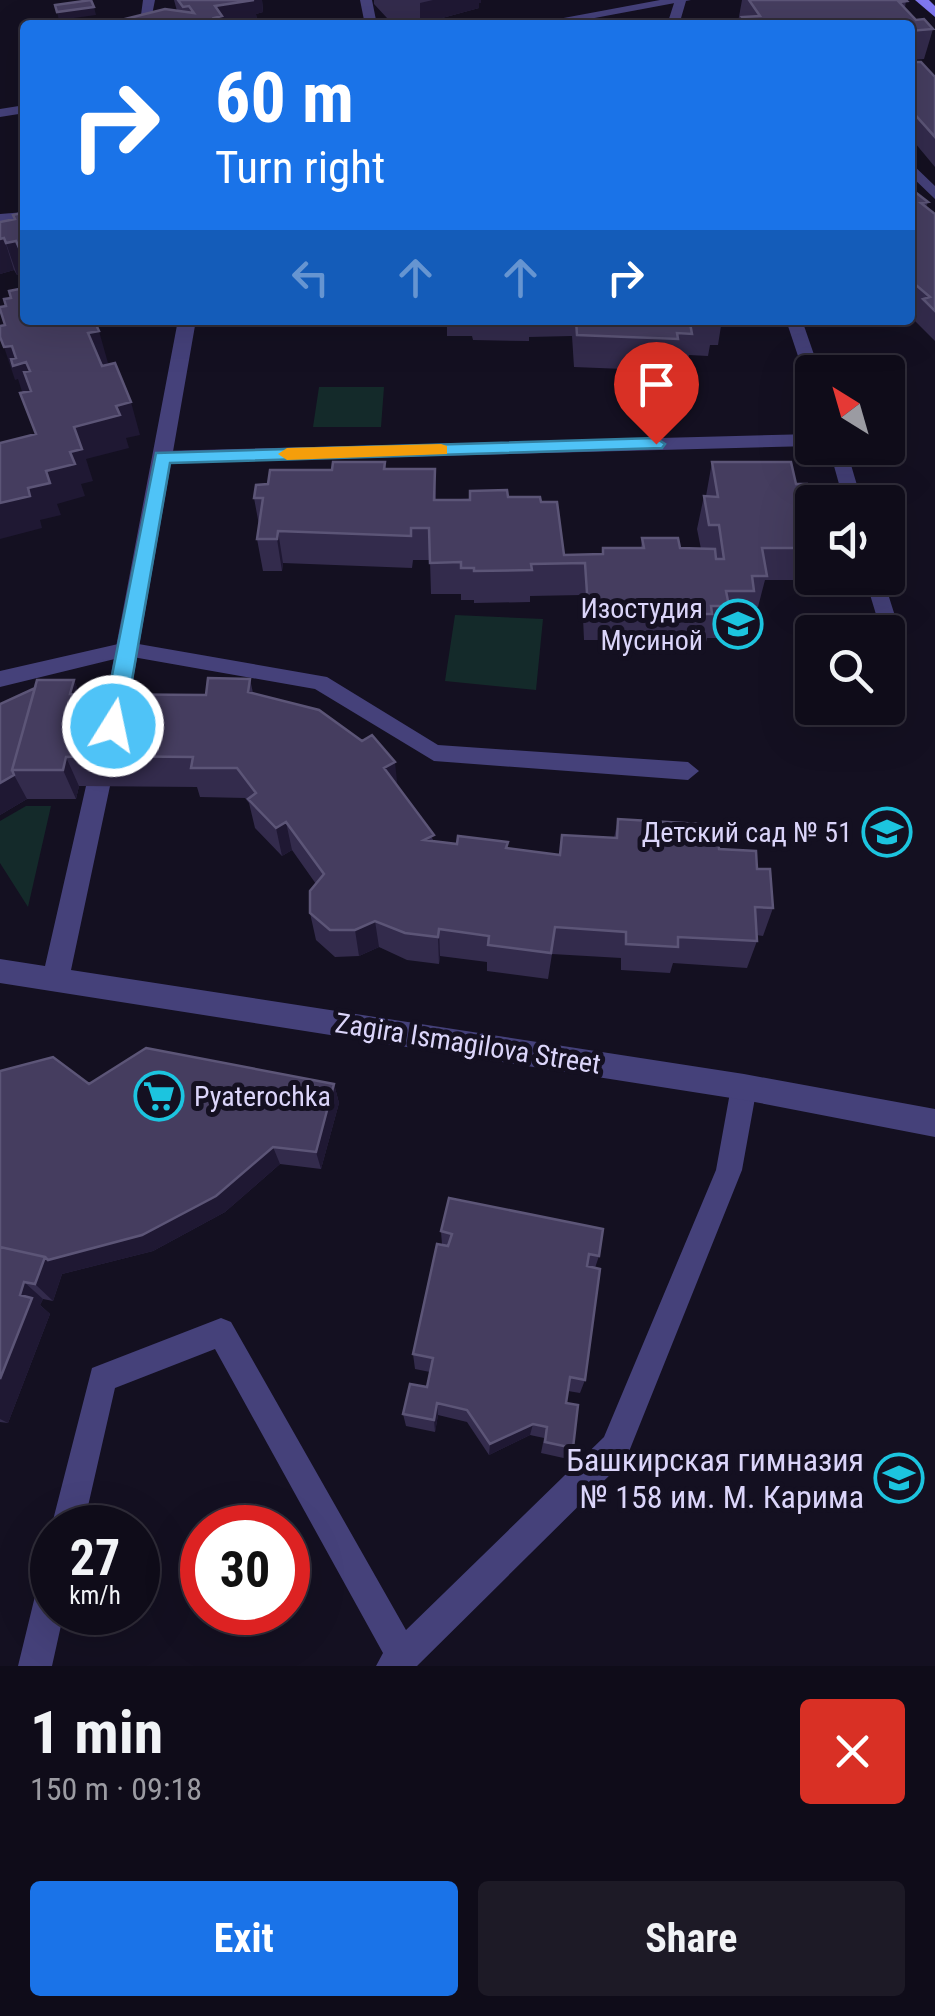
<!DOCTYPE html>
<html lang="en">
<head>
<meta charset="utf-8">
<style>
  :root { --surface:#0f0c19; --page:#1d1a26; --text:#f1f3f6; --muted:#9b9ba2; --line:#2f2c38; --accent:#1a73e8 }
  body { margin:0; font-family:"Roboto Condensed",sans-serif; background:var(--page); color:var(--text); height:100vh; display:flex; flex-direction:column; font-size:38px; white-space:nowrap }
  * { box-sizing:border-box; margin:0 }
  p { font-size:32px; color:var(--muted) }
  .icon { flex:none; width:55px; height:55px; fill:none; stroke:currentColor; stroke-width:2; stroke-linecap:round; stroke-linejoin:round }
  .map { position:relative; height:1666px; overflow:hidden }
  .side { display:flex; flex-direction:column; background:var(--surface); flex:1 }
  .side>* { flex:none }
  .top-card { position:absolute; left:20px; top:20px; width:895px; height:305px; border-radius:10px; box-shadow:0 10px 40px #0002,0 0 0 2px var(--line); background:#1a73e8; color:#fff; overflow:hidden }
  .needle { width:65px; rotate:323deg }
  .controls { position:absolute; left:795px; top:355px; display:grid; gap:20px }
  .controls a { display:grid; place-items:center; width:110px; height:110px; border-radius:10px; background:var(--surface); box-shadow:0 10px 40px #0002,0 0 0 2px var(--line); font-size:50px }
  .speed { position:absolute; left:30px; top:1505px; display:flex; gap:20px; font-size:50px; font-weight:700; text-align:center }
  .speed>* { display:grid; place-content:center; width:130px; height:130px; border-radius:50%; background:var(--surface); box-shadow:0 10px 40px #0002,0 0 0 2px var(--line); line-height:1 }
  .speed small { font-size:25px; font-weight:400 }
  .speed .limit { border:15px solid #d22; background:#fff; color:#111 }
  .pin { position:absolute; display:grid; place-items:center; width:85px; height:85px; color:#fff; margin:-102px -42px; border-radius:50% 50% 50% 0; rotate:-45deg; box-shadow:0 0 10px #0007 }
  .pin .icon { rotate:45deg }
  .me { position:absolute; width:110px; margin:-55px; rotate:10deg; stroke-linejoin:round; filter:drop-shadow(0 0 8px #0008) }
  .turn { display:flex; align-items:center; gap:35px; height:210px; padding:0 30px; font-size:45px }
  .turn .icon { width:130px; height:130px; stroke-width:2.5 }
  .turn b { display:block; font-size:70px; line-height:85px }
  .lanes { display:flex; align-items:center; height:95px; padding:0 30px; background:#0003; justify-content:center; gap:50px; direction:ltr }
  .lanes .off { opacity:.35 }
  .round { display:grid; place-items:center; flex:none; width:105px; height:105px; border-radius:10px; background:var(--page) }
  .overview { display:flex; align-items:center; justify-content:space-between; height:170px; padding:0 30px }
  h1 { font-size:60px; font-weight:700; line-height:75px }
  .cta { display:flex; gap:20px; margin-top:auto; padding:20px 30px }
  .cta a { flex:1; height:115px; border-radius:10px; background:var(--accent); color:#fff; font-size:40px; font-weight:700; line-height:115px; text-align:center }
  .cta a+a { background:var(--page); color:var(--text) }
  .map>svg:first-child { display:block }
  .green { fill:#142a2a }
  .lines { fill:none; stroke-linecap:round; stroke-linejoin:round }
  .lane { fill:#45417a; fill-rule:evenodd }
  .street { fill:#45417a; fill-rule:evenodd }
  .secondary { fill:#7f77ee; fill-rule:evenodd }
  .wall { fill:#332b4c }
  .shaded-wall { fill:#1f1833 }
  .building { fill:#453d5f; stroke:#5c5577; stroke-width:2.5 }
  .route { fill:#4fc3f7; stroke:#337fa1; stroke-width:2.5 }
  .slow { fill:#f59e0b }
  .labels { text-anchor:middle; stroke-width:10; stroke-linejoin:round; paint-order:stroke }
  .poi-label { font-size:28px; fill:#dbd5fa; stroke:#141021; text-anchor:end }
  .street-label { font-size:28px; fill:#dbd5fa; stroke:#141021 }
  .near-poi-label { font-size:32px; fill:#dbd5fa; stroke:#141021; text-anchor:end }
</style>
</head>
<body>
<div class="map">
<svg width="935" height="1666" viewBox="0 0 935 1666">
  <rect width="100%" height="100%" fill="#141021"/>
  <!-- green -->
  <path class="green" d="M319 387H384L381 427H313Z
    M455 615 543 619 536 690 445 681Z
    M26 806H51L28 907 0 863V821Z"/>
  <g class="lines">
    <!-- lane -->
    <path class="lane" d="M143 0H155L151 20 103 25 141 15Z
      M360 0H372L377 25H365Z
      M675 0 686 1 679 25H667Z
      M910 162 935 186V199L910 175Z
      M25 212V220L0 222V214Z
      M786 320H802L820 372H812V379L804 374Z
      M812 434V446L162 463 153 457 162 451Z
      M829 448H846L862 502H844Z
      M865 578H883L895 616 892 621H878Z
      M127 642 327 677 438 745 688 762 699 771 688 780 434 761 315 689 127 656 0 687V671Z
      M744 1075 753 1078 757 1087 742 1170 626 1459 417 1666H376L383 1653 215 1349 115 1388 83 1528H52V1531L51 1528 92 1368 221 1318 231 1322 406 1630 604 1437 716 1170 731 1087 735 1078Z
      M52 1576V1612H64L52 1666H18L36 1592 41 1581Z"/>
    <!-- street -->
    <path class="street" d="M660 0H691L557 25H526Z
      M25 105V113L0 117V109Z
      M178 320H196L125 726 113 735 101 726Z
      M98 776 107 779 110 786 71 970 744 1074 935 1109V1137L744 1100 0 983V959L45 966 86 786 89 779Z"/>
    <!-- secondary -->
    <path class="secondary" d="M915 0H929L935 6V17Z"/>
  </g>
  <!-- wall -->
  <path class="wall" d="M174 0H262L263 12 256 14 257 21 228 25H105L177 11Z
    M374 0H481V3H479V8L420 24 415 18H387L374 4Z
    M742 0H906L905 8 916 20 933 29 924 59 910 60V25H740L738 22Z
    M910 62 935 77V167L910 137Z
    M910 188 928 202 926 207 935 214V341L915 321 917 315 910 308Z
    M25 212V273L17 275 14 270 0 274V222L14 219Z
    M447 320H756L755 327 721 326 718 345H710L708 356 689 355 687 366H674L673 371 574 367 572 336 529 337V341L473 340 472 336H447Z
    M385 462 386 469H435L436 500 508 497 541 502 564 555 602 554 603 548H641L642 538 680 548 701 549 697 529 704 496H706L712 462 796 484 812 507V549L802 580H765L758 607H750L746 623H725L721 638H707L705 646 622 645 621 640H584L582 595 530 596V602L474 603V600H461V594H431L430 560H413L412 568 283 563 282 571H263L257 539 259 525 254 498 268 484 332 470Z
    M250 679 253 693 397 787 434 841 560 855 614 838 618 819 719 849 757 869 773 908 763 936 756 935 757 941 747 968 673 963 670 973 621 970V958L552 954 548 979 487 971V962L440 956 439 964 407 960 379 947 359 956 335 957 316 940 310 913 316 884 292 850 282 856 255 828 249 803 245 798 200 797 197 787 79 786 76 799H27L0 815V704L74 680 79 694 206 695Z
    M0 1071 89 1084H334L339 1103 321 1169 280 1164 225 1212 153 1251 62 1274 53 1301 43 1299 40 1305 50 1314 8 1423 0 1422Z
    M449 1198 599 1256 595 1268 585 1380 580 1393 568 1391 566 1403 573 1448 568 1459 541 1453 544 1438 530 1435 489 1455 467 1422 438 1415 435 1432 406 1426 403 1414 427 1387 430 1372 415 1369 413 1354 442 1245 441 1231Z"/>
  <!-- shaded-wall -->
  <path class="shaded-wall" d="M251 0H262L263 12 256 14 257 21 228 25H211L215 6Z
    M433 0H481V3H479V8L420 24V3Z
    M94 7 96 15 59 20 57 12Z
    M4 238 14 270 0 274V239Z
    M16 241 25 269V273L17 275 6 243Z
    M25 249V265L20 250Z
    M99 331 108 363 98 366 88 333Z
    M12 346 26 362 37 395 24 398 18 379 15 380 4 347Z
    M131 402 140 435 126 438 129 448 86 459 93 481 81 484 85 496 57 504 61 515 40 520 42 528 0 539V503L28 488 46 471 70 452 74 427 116 406Z
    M278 531 283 563 282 571 277 539Z
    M74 680 86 711 70 694Z
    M66 757 79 786 76 799 63 770Z
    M395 762 398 791 384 768Z
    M14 775 27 799 0 815V783Z
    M286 822 292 850 282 856 276 828Z
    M375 921 379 947 359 956 355 930Z
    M439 929 440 956 439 964 438 937Z
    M334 1084 339 1103 321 1169 316 1152Z
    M273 1147 280 1164 225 1212 153 1251 62 1274 48 1260Z
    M45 1257 62 1274 53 1301 35 1284Z
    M24 1282 43 1299 40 1305 50 1314 8 1423 0 1419V1379L20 1295Z
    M437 1403 438 1415 435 1432 434 1420Z
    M533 1424 530 1435 489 1455 490 1444Z"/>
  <!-- building -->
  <path class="building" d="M91 0 94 7 57 12 55 5Z
    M178 0H254L215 6 222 16 214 18 218 23 211 25 105 24 165 9 194 13 189 6 183 7Z
    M749 0H906L907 1 899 2 916 20 924 19 933 29 910 31V25H748L742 17 760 16Z
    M910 62H921L935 77V137L910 109Z
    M910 188 928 202 921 203 935 214V311L923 299 930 297 910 280V278L915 276 910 271Z
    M25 212V249L20 250 16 241 6 243 4 238 0 239V222L15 219 13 215Z
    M24 288 25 320H94L99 331 88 333 102 366 115 363 131 402 116 406 120 415 74 427 82 449 70 452 75 464 46 471 50 483 28 488 30 496 0 503V443L36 434 20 393 31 391 24 372 30 371 26 362 13 366 11 359 16 358 12 346 4 347 0 337V326L5 325 0 309V307L6 306 4 299 11 298 9 291Z
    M576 320H713L714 323H690L692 334 677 333 678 339 577 335Z
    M333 462H385L384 469H435L434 500H470V491L507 490 508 497H540L541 502H557L564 555 603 554V548H644L642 538H678L680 548 715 549 716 559H724L719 525H709L704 496 718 497 712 462H791L796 484H807L812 507V531H807L811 548H762L767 576H752L754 591H726L729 606H711L712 614H626V609L588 608 585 563 531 564 532 570 474 571V568H461V562L430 563 429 528H411V536L278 531 277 539H257L263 498H254L256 485 268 484 270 470H332Z
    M208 678 250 679 248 692 319 710 362 741 372 735 395 762 384 768 434 835 424 840 457 844 458 836 508 842 506 848 560 855 562 835 617 838 618 819 717 825 719 849 756 851 757 869H770L773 908 755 907 757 941 678 937V947L626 944V932L555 927 551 953 488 945 489 936 439 929 438 937 405 933 375 921 355 930H330L310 913V891L324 874 286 822 276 828 248 799 256 793 237 768H191L193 757 86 756 66 757 63 770H12L37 680H74L70 694 206 695Z
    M35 688 12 770 14 775 0 783V704Z
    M146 1048 334 1084 316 1152 273 1147 216 1196 142 1235 48 1260 45 1257 0 1247V1071L53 1057 89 1084Z
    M449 1198 603 1229 599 1256 589 1254 587 1266 600 1269 585 1380 570 1377 566 1403 578 1405 573 1448 545 1442 547 1427 533 1424 490 1444 467 1410 437 1403 434 1420 403 1414 410 1384 427 1387 433 1358 413 1354 437 1244 448 1246 452 1234 441 1231Z
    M0 1247 45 1257 35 1284 24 1282 20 1295 32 1298 0 1379Z"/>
  <!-- route -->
  <path class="route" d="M656 438 665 444 662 448 170 463 124 726 113 734 102 726 156 453Z"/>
  <!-- slow -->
  <path class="slow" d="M441 444 447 446V454L287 460 278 454 287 448Z"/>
  <!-- icons -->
  <defs>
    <g id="school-ring" transform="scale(2.5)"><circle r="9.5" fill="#141021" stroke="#1cc4df" stroke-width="1.5"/><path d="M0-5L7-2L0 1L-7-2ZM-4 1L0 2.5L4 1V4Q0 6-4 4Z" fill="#1cc4df"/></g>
    <g id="supermarket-ring" transform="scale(2.5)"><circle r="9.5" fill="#141021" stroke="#1cc4df" stroke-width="1.5"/><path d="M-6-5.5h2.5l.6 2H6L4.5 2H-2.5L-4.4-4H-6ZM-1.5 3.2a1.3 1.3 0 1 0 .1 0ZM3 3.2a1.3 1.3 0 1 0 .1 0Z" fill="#1cc4df"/></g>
  </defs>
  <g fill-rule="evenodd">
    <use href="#school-ring" x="738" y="624"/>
    <use href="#school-ring" x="887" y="832"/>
    <use href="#supermarket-ring" x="159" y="1096"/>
    <use href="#school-ring" x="899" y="1478"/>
  </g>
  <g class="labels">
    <!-- poi labels -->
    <g class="poi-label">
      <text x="703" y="618">Изостудия<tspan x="703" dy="32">Мусиной</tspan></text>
      <text x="852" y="842">Детский сад № 51</text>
      <text x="194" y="1106" text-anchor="start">Pyaterochka</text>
    </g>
    <!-- street labels -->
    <g class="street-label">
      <text transform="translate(468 1043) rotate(9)" y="10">Zagira Ismagilova Street</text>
    </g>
    <!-- near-poi labels -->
    <g class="near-poi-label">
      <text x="864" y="1471">Башкирская гимназия<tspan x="864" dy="37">№ 158 им. М. Карима</tspan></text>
    </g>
  </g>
</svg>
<div class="controls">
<a><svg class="needle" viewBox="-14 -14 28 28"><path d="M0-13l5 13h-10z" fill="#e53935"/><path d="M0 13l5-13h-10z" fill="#9b9ba2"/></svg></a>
<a><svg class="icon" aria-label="sound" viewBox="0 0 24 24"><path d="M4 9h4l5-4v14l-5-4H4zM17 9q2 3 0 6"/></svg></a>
<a><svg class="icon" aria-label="search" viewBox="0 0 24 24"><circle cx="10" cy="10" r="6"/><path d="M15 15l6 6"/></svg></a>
</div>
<div class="speed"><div>27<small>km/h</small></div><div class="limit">30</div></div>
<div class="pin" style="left:656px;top:444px;background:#d93025"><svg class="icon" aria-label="arrive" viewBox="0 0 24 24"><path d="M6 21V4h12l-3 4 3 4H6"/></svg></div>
<svg class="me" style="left:113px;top:726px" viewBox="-20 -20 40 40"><circle r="17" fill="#4fc3f7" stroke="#fff" stroke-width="3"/><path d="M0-11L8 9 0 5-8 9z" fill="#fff"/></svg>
<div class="top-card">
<div class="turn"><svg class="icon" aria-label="right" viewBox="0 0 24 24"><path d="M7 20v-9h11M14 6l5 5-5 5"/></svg><div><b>60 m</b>Turn right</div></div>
<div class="lanes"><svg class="icon off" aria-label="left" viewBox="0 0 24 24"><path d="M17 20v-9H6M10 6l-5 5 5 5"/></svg><svg class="icon off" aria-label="ahead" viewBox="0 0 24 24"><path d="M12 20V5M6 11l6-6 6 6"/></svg><svg class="icon off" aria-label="ahead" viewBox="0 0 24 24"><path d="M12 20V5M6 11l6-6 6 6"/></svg><svg class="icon" aria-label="right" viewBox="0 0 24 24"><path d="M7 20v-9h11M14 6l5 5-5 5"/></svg></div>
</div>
</div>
<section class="side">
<div class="overview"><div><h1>1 min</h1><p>150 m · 09:18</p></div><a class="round" style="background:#d93025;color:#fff"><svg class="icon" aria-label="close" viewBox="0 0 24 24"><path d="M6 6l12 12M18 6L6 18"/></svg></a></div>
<div class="cta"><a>Exit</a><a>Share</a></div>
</section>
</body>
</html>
